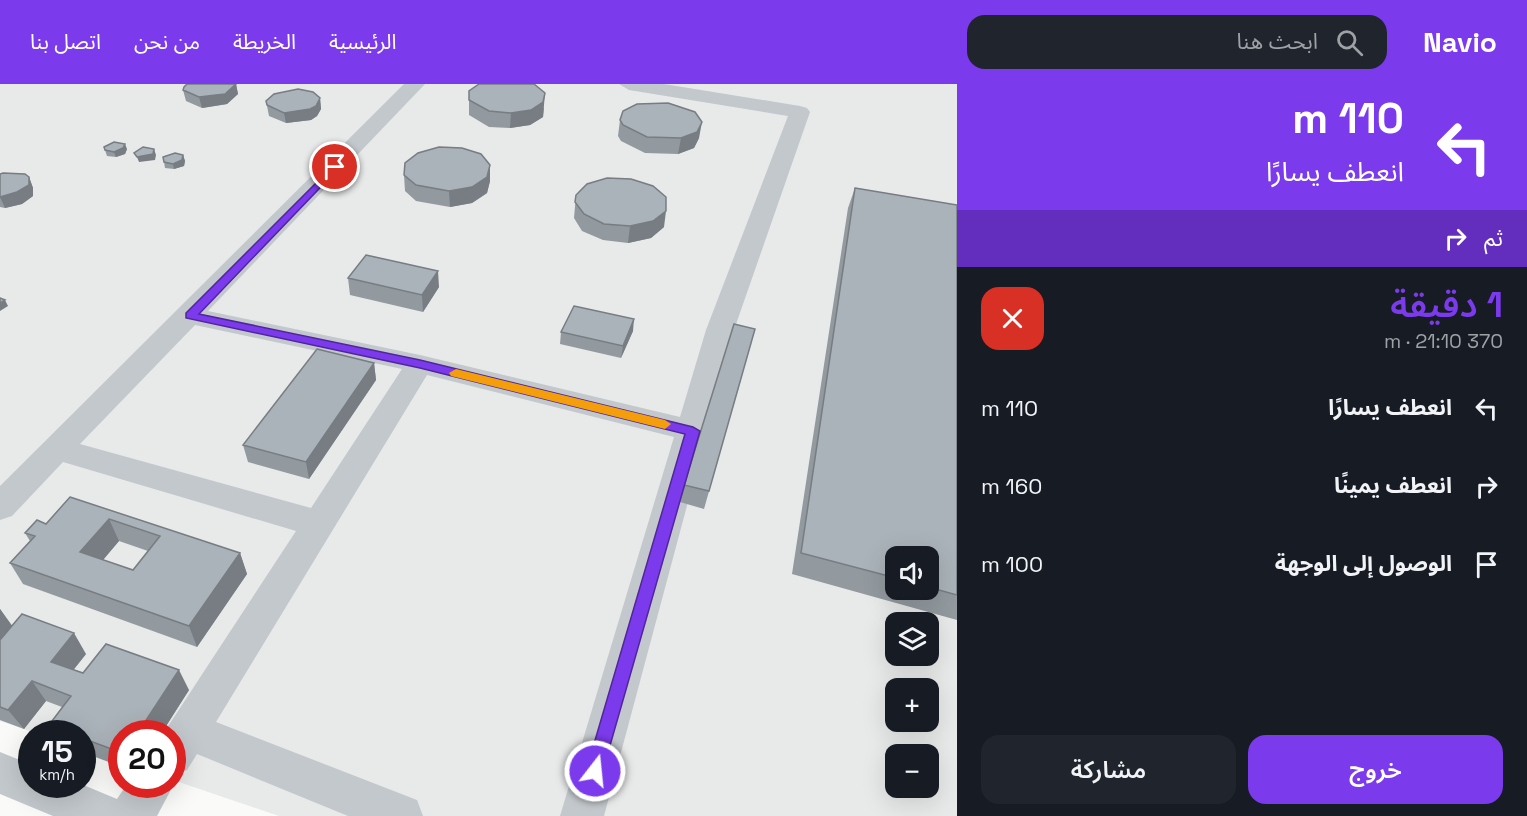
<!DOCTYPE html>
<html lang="ar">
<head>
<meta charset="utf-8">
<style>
  :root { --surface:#171b24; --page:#20242c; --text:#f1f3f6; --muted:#9ea1a6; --accent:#7c3aed }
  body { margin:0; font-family:"Space Grotesk","Noto Sans Arabic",sans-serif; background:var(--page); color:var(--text); direction:rtl; height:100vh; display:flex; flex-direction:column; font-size:22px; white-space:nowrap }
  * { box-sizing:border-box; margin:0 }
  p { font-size:20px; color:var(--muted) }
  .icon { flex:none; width:33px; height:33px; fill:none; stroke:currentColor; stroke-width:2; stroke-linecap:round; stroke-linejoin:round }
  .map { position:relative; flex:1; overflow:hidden; direction:ltr }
  .drawer { display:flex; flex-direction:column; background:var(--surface); width:570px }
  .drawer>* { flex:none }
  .top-card { background:#7c3aed; color:#fff; overflow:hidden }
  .tools { position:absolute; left:885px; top:462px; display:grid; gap:12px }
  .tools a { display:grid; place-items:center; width:54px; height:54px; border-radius:12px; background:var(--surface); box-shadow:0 6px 24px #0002; font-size:30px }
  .speed { position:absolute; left:18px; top:636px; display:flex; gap:12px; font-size:30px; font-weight:700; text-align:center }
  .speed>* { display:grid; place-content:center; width:78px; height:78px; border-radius:50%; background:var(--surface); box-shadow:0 6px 24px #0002; line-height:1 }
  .speed small { font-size:15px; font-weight:400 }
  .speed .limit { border:9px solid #d22; background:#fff; color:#111 }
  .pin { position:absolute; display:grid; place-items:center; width:51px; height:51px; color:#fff; margin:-26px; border:3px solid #fff; border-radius:50%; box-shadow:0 2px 6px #0007 }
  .me { position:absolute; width:66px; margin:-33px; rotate:16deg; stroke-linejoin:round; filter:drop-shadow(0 0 4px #0008) }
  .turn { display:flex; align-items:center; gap:21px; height:126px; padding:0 24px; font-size:27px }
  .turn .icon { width:78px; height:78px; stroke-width:2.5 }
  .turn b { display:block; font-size:42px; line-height:51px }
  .then { display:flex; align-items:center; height:57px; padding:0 24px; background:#0003; gap:12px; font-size:22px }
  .round { display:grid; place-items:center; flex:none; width:63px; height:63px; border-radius:18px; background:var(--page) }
  .overview { display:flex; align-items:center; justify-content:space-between; height:102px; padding:0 24px }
  h1 { font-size:36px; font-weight:600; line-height:45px; color:var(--accent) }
  .action { display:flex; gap:12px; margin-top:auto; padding:12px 24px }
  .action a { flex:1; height:69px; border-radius:18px; background:var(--accent); color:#fff; font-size:24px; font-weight:600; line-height:69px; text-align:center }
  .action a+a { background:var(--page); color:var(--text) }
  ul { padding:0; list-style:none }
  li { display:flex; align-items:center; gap:18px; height:78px; padding:0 24px }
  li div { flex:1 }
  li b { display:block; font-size:22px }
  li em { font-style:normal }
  header { display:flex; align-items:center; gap:36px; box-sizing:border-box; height:84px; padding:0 30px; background:var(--accent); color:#fff }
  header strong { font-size:28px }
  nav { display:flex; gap:33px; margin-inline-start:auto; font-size:21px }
  .search { width:420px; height:54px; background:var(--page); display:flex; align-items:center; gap:15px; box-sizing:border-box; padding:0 21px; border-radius:18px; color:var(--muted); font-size:22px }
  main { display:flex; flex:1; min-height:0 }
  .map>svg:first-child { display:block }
  .built { fill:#e8e9e9; fill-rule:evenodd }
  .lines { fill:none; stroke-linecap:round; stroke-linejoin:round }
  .minor { fill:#c3c8cc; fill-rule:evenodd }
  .wall { fill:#929a9f; fill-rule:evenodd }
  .shaded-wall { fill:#777d82 }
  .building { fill:#aab3b9; stroke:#777d82; stroke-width:1.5; fill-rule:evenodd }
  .route { fill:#7c3aed; stroke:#51269a; stroke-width:1.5 }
  .slow { fill:#f59e0b }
</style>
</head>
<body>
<header>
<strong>Navio</strong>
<div class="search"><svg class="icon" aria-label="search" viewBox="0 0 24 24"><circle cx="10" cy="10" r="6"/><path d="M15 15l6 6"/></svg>ابحث هنا</div>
<nav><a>الرئيسية</a><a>الخريطة</a><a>من نحن</a><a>اتصل بنا</a></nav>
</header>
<main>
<section class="drawer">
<div class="top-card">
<div class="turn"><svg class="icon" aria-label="left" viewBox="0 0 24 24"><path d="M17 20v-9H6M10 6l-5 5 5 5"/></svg><div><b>110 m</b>انعطف يسارًا</div></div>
<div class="then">ثم<svg class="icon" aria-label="right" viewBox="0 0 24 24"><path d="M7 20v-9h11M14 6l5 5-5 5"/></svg></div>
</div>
<div class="overview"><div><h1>1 دقيقة</h1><p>370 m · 21:10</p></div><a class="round" style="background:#d93025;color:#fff"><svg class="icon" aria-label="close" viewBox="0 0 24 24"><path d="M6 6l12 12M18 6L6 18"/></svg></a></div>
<ul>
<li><svg class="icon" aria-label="left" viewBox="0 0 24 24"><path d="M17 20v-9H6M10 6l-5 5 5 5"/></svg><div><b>انعطف يسارًا</b></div><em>110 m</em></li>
<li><svg class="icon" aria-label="right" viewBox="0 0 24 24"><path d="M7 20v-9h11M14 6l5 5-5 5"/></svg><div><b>انعطف يمينًا</b></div><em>160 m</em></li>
<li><svg class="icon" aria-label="arrive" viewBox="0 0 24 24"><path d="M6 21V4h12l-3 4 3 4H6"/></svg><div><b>الوصول إلى الوجهة</b></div><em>100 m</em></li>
</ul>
<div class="action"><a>خروج</a><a>مشاركة</a></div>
</section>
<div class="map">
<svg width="957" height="732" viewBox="0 0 957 732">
  <rect width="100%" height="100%" fill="#fafaf8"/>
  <!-- built -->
  <path class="built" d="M0 0H957V732H279L173 696 172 650 36 649 0 637ZM896 472H928V506H896ZM896 538H928V572H896ZM896 604H928V638H896ZM896 670H928V704H896Z"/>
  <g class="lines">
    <!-- minor -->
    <path class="minor" d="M404 0H425L208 227 420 271 680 333 706 246 788 32 629 6 619 0H664L800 22 807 24 810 28 734 246 604 732H560L674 353 427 291 216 638 417 716 423 732H348L197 670 187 686 172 692V650H163L296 447 63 378 12 432 0 436V402ZM195 241 402 285 311 424 80 360Z
      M0 668 32 681V700H81L117 715 127 700H172V695L174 700 157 732H53L0 710Z"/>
  </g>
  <!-- wall -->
  <path class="wall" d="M236 0 238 10 227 20 202 24 186 17 183 6Z
    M469 7 544 24 543 33 530 41 510 44 489 43 469 31Z
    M320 14 321 25 317 32 311 36 286 39 269 32 266 17Z
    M620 36 699 54 694 64 678 70 645 69 621 57 618 52Z
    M104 63 127 65 125 70 116 73 107 72Z
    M183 71 185 77 184 82 174 85 165 84 164 78Z
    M490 81V97L487 109 472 119 450 123 416 117 405 107 404 91Z
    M0 90 29 93 33 104V112L22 120 5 124 0 123Z
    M855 104 957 121V536L792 490 848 124ZM896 472H928V506H896Z
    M576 111 664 143 651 154 628 159 603 156 582 147 574 134Z
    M348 194 439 203 423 228 350 211Z
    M755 245 704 425 680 418 684 401Z
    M633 247 621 274 560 260 561 248Z
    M374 279 376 296 309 395 248 378 243 361Z
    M70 413 240 469 247 490 197 563 23 500 10 479 30 457 25 449 46 440ZM119 457 148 467 133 486 103 476Z
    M0 525 12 542 86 570 73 586 83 589 189 606 161 650H122V683L82 668V650H55L49 641 62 623 46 617 24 645 0 636Z"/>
  <!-- shaded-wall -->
  <path class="shaded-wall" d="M236 0 238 10 227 20 202 24 199 13Z
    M545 9 543 33 530 41 510 44 511 29Z
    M320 14 321 25 317 32 311 36 286 39 284 29Z
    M702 38 699 54 694 64 678 70 681 54Z
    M125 60 127 65 125 70 116 73 114 68Z
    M154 65 156 71 155 76 139 78 137 73Z
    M183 71 185 77 184 82 174 85 173 80Z
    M490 81V97L487 109 472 119 450 123 449 107Z
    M29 93 33 104V112L22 120 5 124 0 113Z
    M666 127 664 143 651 154 628 159 630 142Z
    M438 187 439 203 423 228 422 211Z
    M5 216 8 222 0 227V219Z
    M634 235 633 247 621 274 623 262Z
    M374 279 376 296 309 395 306 378Z
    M109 435 119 457 91 490 80 468Z
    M240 469 247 490 197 563 189 542Z
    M0 525 13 543 0 559Z
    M74 549 86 570 64 598 51 578Z
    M179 586 189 606 161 650H137Z
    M32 597 46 617 24 645 8 626Z"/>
  <!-- building -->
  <path class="building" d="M187 0H236L225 10 199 13 183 6 184 3Z
    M479 0H534L545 9 543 18 531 26 511 29 489 27 469 16V7Z
    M298 5 313 8 320 14 316 22 310 25 284 29 267 21 266 17 274 10Z
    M668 19 695 28 702 38 697 48 681 54 647 53 623 41 620 36 623 27 637 20Z
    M114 58 125 60 123 64 114 68 105 66 104 63Z
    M143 63 154 65 153 70 137 73 134 69Z
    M439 63 462 64 481 70 490 81 487 93 472 103 449 107 416 101 404 91 405 79 418 69Z
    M175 69 183 71 182 76 173 80 164 78 163 73Z
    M3 89 25 90 29 93V101L17 108 0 113V90Z
    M607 94 631 95 653 102 666 113V127L653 137 630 142 604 140 584 130 575 118 576 111 587 100Z
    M855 104 957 121V511L928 503V472H896V494L801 469Z
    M366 171 438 187 422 211 348 194Z
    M0 214 5 216 0 219Z
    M574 222 634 235 623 262 561 248Z
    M734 240 755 245 709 407 684 401Z
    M317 265 374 279 306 378 243 361Z
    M70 413 240 469 189 542 10 479 35 452 25 449 37 436 46 440ZM109 435 160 452 133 486 80 468Z
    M22 530 74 549 51 578 83 589 106 560 179 586 137 650H122V669L82 654V650H70L49 641 71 612 32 597 8 626 0 623V556Z"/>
  <!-- route -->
  <path class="route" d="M335 80 339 83 338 85 199 230 420 276 693 343 700 347 601 693 595 696 588 693 586 687 685 350 420 284 186 234V229Z"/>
  <!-- slow -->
  <path class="slow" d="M456 285 665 336 671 340 665 345 451 292 449 289Z"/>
</svg>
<div class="tools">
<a><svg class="icon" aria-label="sound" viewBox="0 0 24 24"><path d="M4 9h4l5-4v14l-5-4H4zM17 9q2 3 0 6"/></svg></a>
<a><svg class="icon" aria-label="layers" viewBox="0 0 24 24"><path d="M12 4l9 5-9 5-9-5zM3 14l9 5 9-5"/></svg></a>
<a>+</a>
<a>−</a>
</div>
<div class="speed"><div>15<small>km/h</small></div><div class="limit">20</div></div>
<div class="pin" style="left:335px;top:83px;background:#d93025"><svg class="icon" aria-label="arrive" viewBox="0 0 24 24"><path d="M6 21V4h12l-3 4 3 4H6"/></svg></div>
<svg class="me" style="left:595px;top:687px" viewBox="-20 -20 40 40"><circle r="17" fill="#7c3aed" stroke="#fff" stroke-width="3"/><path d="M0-11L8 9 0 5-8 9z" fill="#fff"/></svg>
</div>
</main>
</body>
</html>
